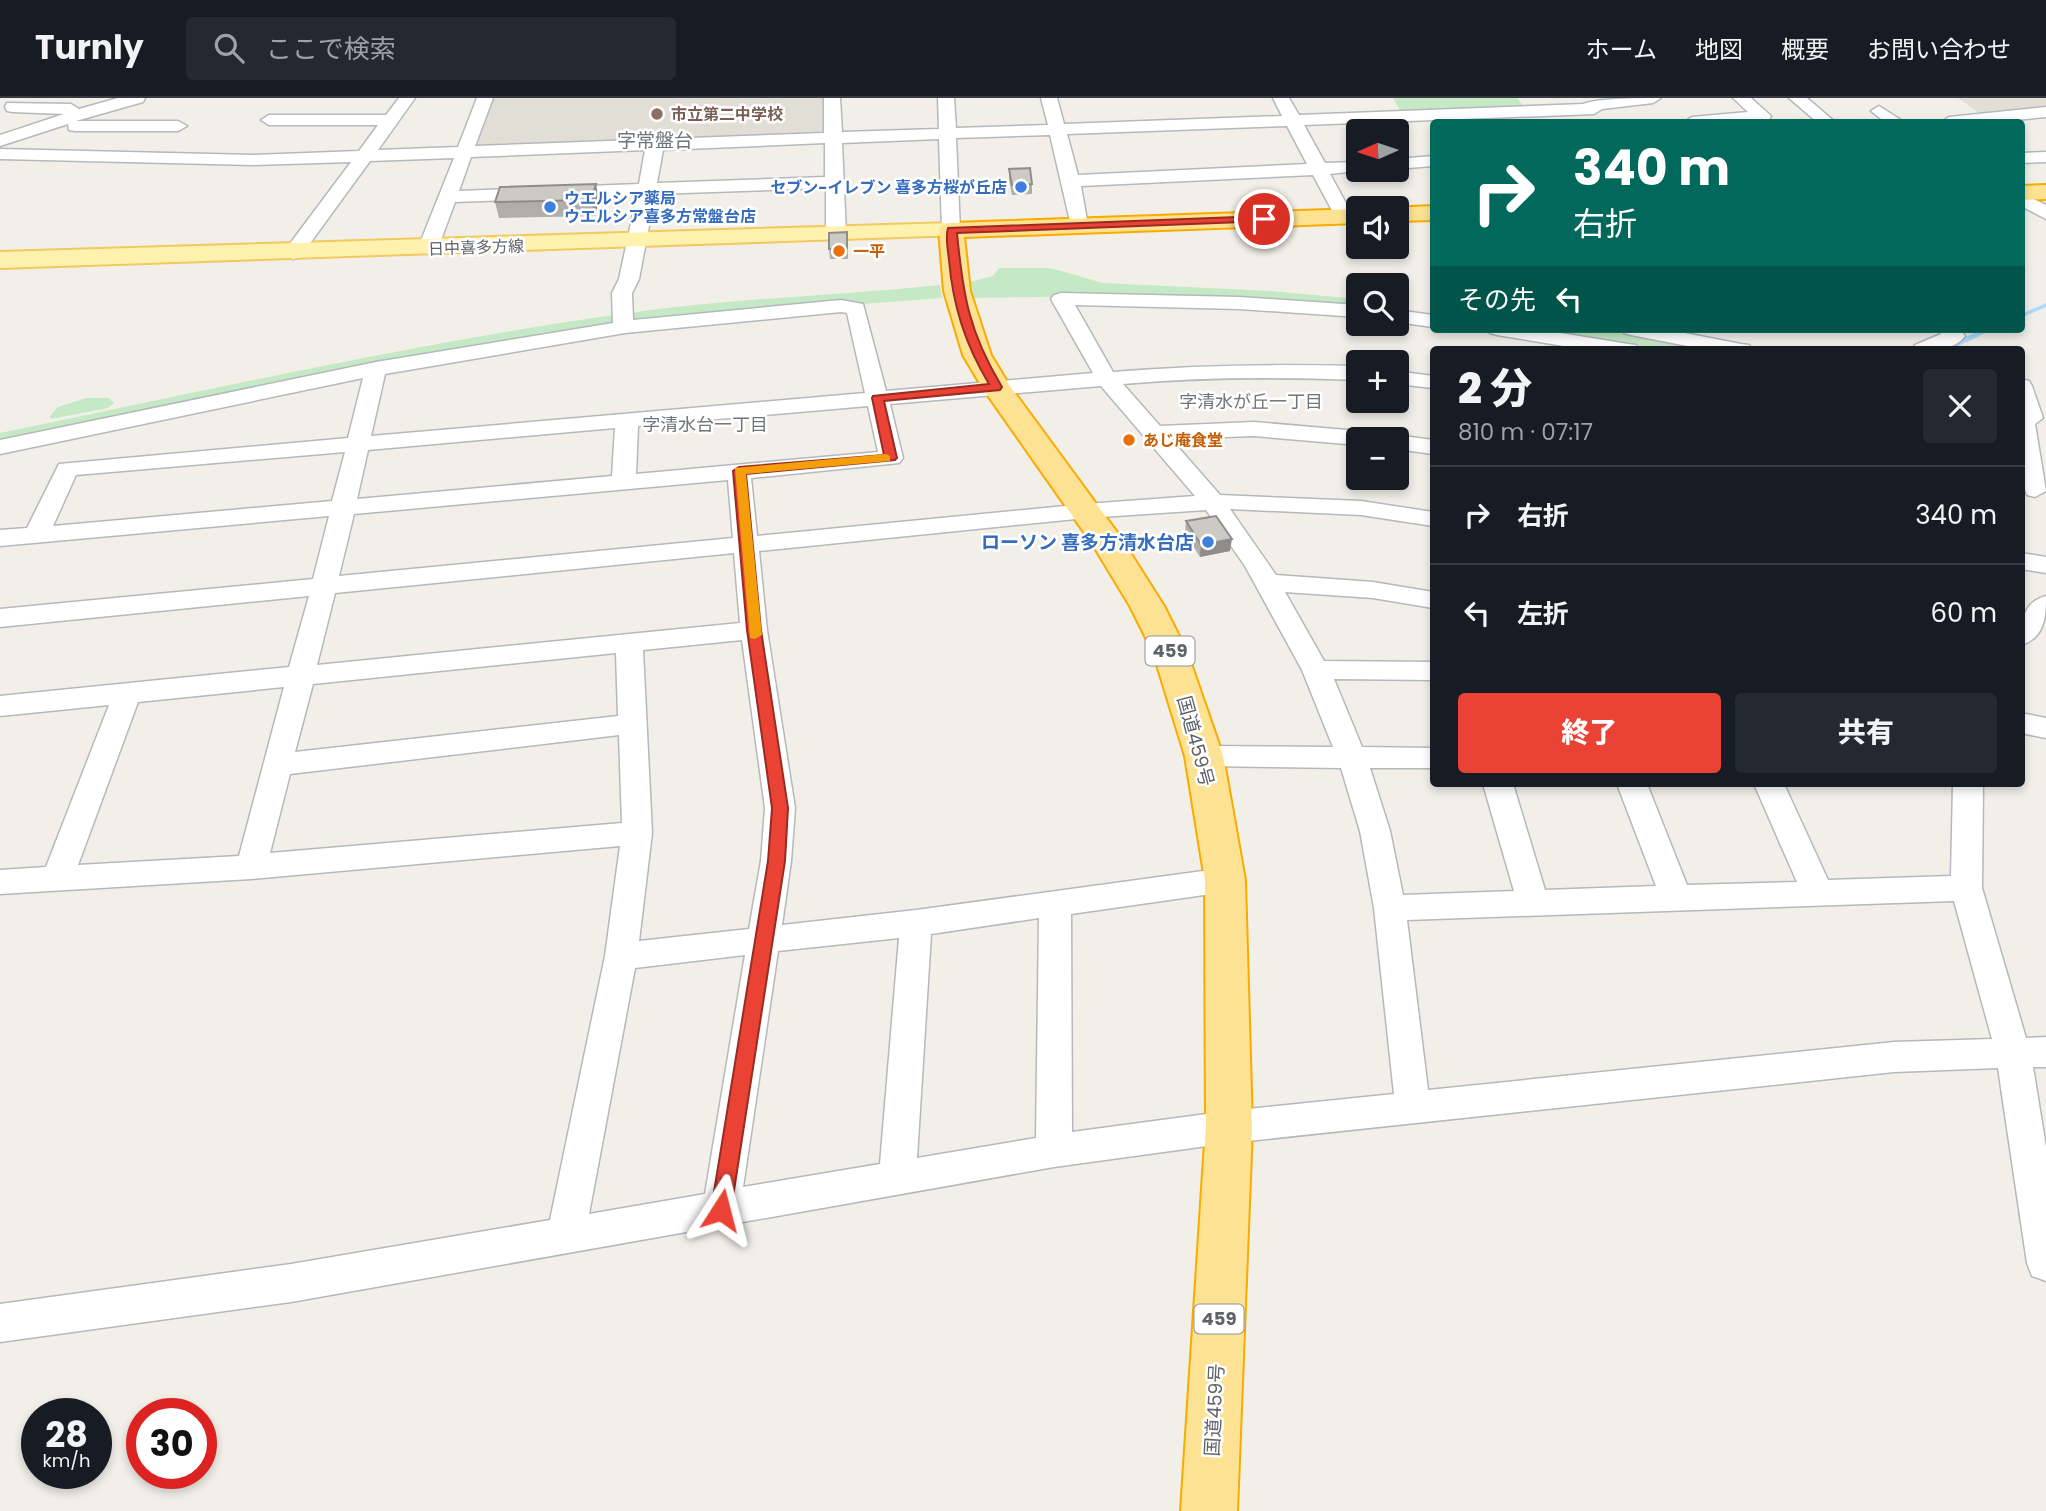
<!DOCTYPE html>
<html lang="ja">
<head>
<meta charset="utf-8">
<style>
  :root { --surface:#171b24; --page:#242831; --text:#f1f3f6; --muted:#9ea1a6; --line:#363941; --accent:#ea4335 }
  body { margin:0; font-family:Poppins,"Noto Sans JP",sans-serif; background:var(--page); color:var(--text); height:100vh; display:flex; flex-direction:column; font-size:26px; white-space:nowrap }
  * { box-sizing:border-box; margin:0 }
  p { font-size:23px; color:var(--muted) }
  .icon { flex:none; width:38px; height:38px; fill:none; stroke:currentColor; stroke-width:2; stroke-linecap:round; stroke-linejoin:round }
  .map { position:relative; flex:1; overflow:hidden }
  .details { position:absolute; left:1430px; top:248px; width:595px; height:441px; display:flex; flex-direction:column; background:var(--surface); border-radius:7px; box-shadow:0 4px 10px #0003 }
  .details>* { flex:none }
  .guide { position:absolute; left:1430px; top:21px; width:595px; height:214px; border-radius:7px; box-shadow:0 4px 10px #0003; background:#00695c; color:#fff; overflow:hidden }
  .needle { width:46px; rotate:267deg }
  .buttons { position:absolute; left:1346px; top:21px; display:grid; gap:14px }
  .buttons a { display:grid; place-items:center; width:63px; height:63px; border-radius:7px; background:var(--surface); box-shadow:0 4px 10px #0003; font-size:35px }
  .speed { position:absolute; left:21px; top:1300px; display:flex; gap:14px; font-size:35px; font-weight:700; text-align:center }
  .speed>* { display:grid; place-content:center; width:91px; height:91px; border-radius:50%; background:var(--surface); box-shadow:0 4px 10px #0003; line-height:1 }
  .speed small { font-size:18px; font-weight:400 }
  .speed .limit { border:10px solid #d22; background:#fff; color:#111 }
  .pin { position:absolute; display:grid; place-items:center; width:60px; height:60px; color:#fff; margin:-30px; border:4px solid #fff; border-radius:50%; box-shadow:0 2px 7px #0007 }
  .me { position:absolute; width:77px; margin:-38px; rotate:9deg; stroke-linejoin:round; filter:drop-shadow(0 0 5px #0008) }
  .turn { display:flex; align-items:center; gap:24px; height:147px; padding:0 28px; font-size:32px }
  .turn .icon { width:91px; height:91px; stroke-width:2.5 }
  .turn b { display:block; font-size:49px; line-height:60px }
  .then { display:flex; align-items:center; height:66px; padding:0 28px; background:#0003; gap:14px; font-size:26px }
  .round { display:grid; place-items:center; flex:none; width:74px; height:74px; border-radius:7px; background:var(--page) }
  .overview { display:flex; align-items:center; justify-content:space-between; height:119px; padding:0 28px }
  h1 { font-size:42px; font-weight:800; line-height:52px }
  .button { display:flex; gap:14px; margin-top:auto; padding:14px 28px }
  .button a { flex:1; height:80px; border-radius:7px; background:var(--accent); color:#fff; font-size:28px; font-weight:800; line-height:80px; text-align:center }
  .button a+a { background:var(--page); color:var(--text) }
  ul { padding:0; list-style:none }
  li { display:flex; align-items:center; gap:21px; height:98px; padding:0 28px; border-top:2px solid var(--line) }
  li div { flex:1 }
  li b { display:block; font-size:26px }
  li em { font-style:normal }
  header { display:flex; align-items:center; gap:42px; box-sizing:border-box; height:98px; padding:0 35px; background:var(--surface); border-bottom:2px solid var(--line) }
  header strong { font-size:33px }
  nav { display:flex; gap:38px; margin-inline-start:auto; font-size:24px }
  .search { width:490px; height:63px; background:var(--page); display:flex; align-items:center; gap:18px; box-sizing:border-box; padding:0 24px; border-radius:7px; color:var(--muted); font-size:26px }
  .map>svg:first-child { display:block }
  .education { fill:#e1ded6 }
  .green { fill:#c5e8c5 }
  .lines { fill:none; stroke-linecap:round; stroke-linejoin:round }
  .stream-far1 { stroke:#aadaff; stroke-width:3.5 }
  .stream { stroke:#aadaff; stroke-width:5 }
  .minor-casing { stroke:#b5b8bc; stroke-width:3 }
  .major-casing { stroke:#f2c960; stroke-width:4 }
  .highway-casing { stroke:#f9ab00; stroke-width:4 }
  .minor { fill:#fff; fill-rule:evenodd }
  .major { fill:#fff2af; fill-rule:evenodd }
  .highway { fill:#fde293; fill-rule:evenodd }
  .wall { fill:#afaea9 }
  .shaded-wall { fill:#8f8d8a }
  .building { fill:#cccac5; stroke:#8f8d8a; stroke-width:2 }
  .route { fill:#ea4335; stroke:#982c22; stroke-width:2 }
  .slow { fill:#f59e0b }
  .education-dot { fill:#8d6e63; stroke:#fff; stroke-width:2.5 }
  .shop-dot { fill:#3f7fe0; stroke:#fff; stroke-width:2.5 }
  .food-dot { fill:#e8710a; stroke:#fff; stroke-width:2.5 }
  .labels { text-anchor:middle; stroke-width:5; stroke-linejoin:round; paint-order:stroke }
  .far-education-label { font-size:16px; font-weight:bold; fill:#785e54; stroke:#fff; text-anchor:start }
  .far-shop-label { font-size:16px; font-weight:bold; fill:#366cbe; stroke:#fff; text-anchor:end }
  .far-street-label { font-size:16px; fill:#5f6368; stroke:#fff }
  .far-food-label { font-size:16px; font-weight:bold; fill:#c56008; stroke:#fff; text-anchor:start }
  .far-neighbourhood-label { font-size:18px; fill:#70757a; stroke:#fff }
  .shield { fill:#fff; stroke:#8f9295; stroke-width:2 }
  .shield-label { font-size:18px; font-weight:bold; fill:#5f6368 }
  .far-quarter-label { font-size:19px; fill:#70757a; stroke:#fff }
  .shop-label { font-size:19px; font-weight:bold; fill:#366cbe; stroke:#fff; text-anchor:end }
  .street-label { font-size:19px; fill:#5f6368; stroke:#fff }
</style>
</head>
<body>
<header>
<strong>Turnly</strong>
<div class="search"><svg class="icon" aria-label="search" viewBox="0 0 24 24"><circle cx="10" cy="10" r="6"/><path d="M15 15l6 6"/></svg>ここで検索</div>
<nav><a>ホーム</a><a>地図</a><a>概要</a><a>お問い合わせ</a></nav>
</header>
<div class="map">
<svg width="2046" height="1413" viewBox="0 0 2046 1413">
  <rect width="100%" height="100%" fill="#f1efe8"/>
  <!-- education -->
  <path class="education" d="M490 0H829V33L820 37 478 51 473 47Z
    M1958 0H2046V11L1979 15Z"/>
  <!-- green -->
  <path class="green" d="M1393 0H1517L1524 9 1400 12Z
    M999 170H1050L1103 185 1270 193 1358 201V212L1108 198 963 200 962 186 993 178Z
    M940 187 942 200 701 218 0 346V335C209 292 418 244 629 215 732 200 836 198 940 187Z
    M1508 231H1596L1717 252H1643Z
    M86 300H109L114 305 108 310 51 321 50 318 58 309Z"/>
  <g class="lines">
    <!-- stream-far1 -->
    <path class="stream-far1" d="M2021 218 2046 207
      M1972 239 1991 231"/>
    <!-- stream -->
    <path class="stream" d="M1943 252 1976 237"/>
    <!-- minor casing -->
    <g class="minor-casing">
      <path id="minor" d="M118 0H145L143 4 76 23H178L187 28 178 33H75L69 32 68 26 0 48V37L64 16 13 14 7 13 5 9 7 5 71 6 79 11Z
        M399 0H415L378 52 458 49 477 0H493L475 48 824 35V0H840L842 34 939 31 938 0H954L956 30 1048 27 1041 0H1057L1064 26 1282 18 1273 0H1289L1299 17 1583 6C1597 0 1643 0 1661 0L1653 5 1602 11 1594 16 1304 27 1325 65 1358 64V72H1365L1330 76 1353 118 1344 124 1335 118 1313 77 1081 88 1088 128 1079 134 1072 132 1050 37 956 40 960 132 951 138 942 132 939 41 842 45 846 136 843 140H829L826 136V90L655 96 639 181 632 195 633 222 841 202 863 206 886 293 1093 275 1051 201 1054 197 1061 195 1239 199 1358 207V219L1239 211 1075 207 1113 274C1195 267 1276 266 1358 268V282C1279 279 1202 279 1123 286L1160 328 1254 324 1370 334 1378 336 1381 341H1358V347L1254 338 1171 341 1220 397 1361 403 1433 414V428L1361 417 1230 411 1276 477 1373 484 1433 494V510L1373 500 1285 494 1324 563 1433 564V582L1334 581 1362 649 1433 650V670H1370L1390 733 1403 797 1514 793 1483 686H1513L1545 792 1656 788 1617 686H1647L1687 787 1797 784 1754 686H1784L1828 782 1951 778 1953 686H1983L1982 790 2026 940 2046 939V969H2033L2046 1049V1183L2032 1178 2027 1165 1998 970 1894 974 1229 1045 1054 1069 291 1204 0 1244V1206L291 1166 550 1122 605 858 620 748 251 781 0 796V772L46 769 109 607 0 618V598L289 569 309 498 0 529V511L313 481 329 418 0 448V432L27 430 59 366 348 340 363 280 0 356V342L376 264 613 225 612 195 619 181 637 97 455 104 438 150 428 156 418 150 454 60 370 63 300 159 293 161 283 155 351 64 253 67 0 61V51L253 57 359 53 378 27H269L261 22 269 17H386ZM1287 28 1307 66 1078 77 1067 36ZM825 45V79L657 85 663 52ZM645 52 639 86 459 93 471 59ZM841 214 847 215 865 295 371 338 385 276 625 235ZM1101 288 1195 398 1086 406 757 438 751 380 899 365 903 360 890 306ZM868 308 878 354 636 376 638 328ZM615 330 612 378 357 401 368 352ZM345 354 332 403 53 428 76 377ZM728 382 733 440 339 478 354 416ZM1206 412 1245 468 1302 572 1333 649 1204 648 1194 651 1190 658 1194 665 1204 668 1341 670 1360 733 1374 810 1394 996 1229 1013 1072 1034 1071 816 1225 794 1236 791 1241 782 1236 773 1225 770 916 812 782 827 791 763 795 710 767 532 759 453 1086 420ZM734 455 740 525 317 567 335 495ZM742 542 765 710 761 763 749 831 639 843 652 735 643 552ZM616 555 618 618 295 654 313 586ZM284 589 239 758 78 767 138 604ZM619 637 622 725 270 755 290 676ZM1954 803 1992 941 1894 944 1428 992 1407 822ZM1039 820 1036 1040 917 1060 931 836ZM899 840 880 1066 743 1089 778 853ZM745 857 705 1096 589 1116 635 870Z
        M1733 0H1751L1771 18 1769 22 1746 24H1684L1692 19 1748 14Z
        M1789 0H1807L1835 24H1817Z
        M1879 8 1904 24H1885L1871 13Z
        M2046 9V19L1993 24H1941L1949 19Z
        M2046 54V64L2021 65V55Z
        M1433 58V68L1396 71V61Z
        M2021 95 2046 107V121L2021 108Z
        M1396 212 1433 217V229L1396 224Z
        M1487 231H1536L1628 246 1636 247 1639 252H1588L1497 237 1490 235Z
        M1621 231H1664L1741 246 1749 247 1752 252H1708L1631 237 1624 235Z
        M1938 231H1960L1965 238C1953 254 1931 252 1912 252L1915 247 1941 236Z
        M1396 273 1433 278V290L1396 286Z
        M2021 281 2029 283 2032 288 2043 320 2035 326 2046 393 2035 399 2027 397 2021 380Z
        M1396 337 1433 342V356L1396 351V341H1386Z
        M2021 455 2046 459V475L2021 471Z
        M2046 498C2046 518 2045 540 2021 547 2021 526 2022 504 2046 498Z
        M2021 615 2046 620V640L2021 635Z"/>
    </g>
    <!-- major casing -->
    <g class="major-casing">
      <path id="major" d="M951 125 960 127 963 132 960 137 0 170V154Z"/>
    </g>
    <!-- highway casing -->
    <g class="highway-casing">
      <path id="highway" d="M2046 87V101L2021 102V88Z
        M1433 108V122L1396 123V110H1390Z
        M1358 111V125L964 139 970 193 991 257 1009 287 1119 437 1164 508 1187 554 1223 658 1245 782 1252 1029 1237 1413H1181L1206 1029 1205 782 1185 658 1153 554 1130 508 1093 447 982 289 963 257 944 193 939 132 942 127 951 125Z"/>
    </g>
    <!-- minor -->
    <use href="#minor" class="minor"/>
    <!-- major -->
    <use href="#major" class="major"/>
    <!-- highway -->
    <use href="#highway" class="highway"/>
  </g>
  <!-- wall -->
  <path class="wall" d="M1009 71 1032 86V96L1012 97 1009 81Z
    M599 101 595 118 499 120 495 104Z
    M848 145V161H830L829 151Z
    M1186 423 1230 453 1200 459 1185 435Z"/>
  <!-- shaded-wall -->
  <path class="shaded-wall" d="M596 86 599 101 595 118 591 102Z
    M1232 441 1230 453 1200 459 1201 447Z"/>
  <!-- building -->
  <path class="building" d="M1030 70 1032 86 1012 87 1009 71Z
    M596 86 591 102 495 104 500 89Z
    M847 134V150L829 151V135Z
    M1216 418 1232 441 1201 447 1186 423Z"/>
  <!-- route -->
  <path class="route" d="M1264 118 1268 119V123L957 135C963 198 969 234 1002 289L1000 292 884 303 897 360 895 362 746 376 761 532 788 710 785 763 731 1112 728 1119 721 1121 714 1119 711 1112 768 763 772 710 747 532 733 373 739 369 884 357 872 300 873 298 989 286C965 246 953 208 949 162 948 152 945 139 948 130Z"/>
  <!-- slow -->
  <path class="slow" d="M886 356 890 358V363L746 376 762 537 755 541 750 540 735 370Z"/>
  <!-- markers -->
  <circle class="education-dot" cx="657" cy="16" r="7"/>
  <g class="shop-dot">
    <circle cx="1021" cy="89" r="7"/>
    <circle cx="550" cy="109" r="7"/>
    <circle cx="1208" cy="444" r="7"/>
  </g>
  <g class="food-dot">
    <circle cx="839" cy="153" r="7"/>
    <circle cx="1129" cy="342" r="7"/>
  </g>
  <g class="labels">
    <!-- far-education labels -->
    <g class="far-education-label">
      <text x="671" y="22">市立第二中学校</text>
    </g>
    <!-- far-shop labels -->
    <g class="far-shop-label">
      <text x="1007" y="95">セブン-イレブン 喜多方桜が丘店</text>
      <text x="564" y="106" text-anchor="start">ウエルシア薬局<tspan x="564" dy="18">ウエルシア喜多方常盤台店</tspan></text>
    </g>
    <!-- far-street labels -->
    <g class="far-street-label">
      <text transform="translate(476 149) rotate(-2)" y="6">日中喜多方線</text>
    </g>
    <!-- far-food labels -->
    <g class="far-food-label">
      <text x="853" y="159">一平</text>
      <text x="1143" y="348">あじ庵食堂</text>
    </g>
    <!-- far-neighbourhood labels -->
    <g class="far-neighbourhood-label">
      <text x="1251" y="310">字清水が丘一丁目</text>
      <text x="705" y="333">字清水台一丁目</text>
    </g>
    <!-- shield labels -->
    <g class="shield">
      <rect x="1145.5" y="538.5" width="49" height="29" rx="5"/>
      <rect x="1194.5" y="1206.5" width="49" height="29" rx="5"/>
    </g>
    <g class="shield-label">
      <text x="1170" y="559">459</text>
      <text x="1219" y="1227">459</text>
    </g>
    <!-- far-quarter labels -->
    <g class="far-quarter-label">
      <text x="655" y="49">字常盤台</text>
    </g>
    <!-- shop labels -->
    <g class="shop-label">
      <text x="1194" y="451">ローソン 喜多方清水台店</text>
    </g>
    <!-- street labels -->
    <g class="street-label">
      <text transform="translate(1196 643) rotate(75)" y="7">国道459号</text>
      <text transform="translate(1214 1312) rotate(-87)" y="7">国道459号</text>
    </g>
  </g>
</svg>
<div class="buttons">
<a><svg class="needle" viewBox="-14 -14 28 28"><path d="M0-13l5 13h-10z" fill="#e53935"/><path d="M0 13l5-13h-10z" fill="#9ea1a6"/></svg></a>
<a><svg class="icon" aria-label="sound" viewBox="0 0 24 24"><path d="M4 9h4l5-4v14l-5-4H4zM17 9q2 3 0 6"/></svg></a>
<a><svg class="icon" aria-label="search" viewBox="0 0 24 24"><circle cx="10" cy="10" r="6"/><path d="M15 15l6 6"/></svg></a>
<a>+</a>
<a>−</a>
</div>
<div class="speed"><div>28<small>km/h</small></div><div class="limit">30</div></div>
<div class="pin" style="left:1264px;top:121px;background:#d93025"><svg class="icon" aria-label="arrive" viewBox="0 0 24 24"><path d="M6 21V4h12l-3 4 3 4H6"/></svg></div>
<svg class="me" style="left:721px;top:1112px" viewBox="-20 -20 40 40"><path d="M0-17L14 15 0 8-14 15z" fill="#ea4335" stroke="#fff" stroke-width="4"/></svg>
<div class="guide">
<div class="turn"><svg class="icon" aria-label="right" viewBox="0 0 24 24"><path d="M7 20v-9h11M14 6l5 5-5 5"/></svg><div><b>340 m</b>右折</div></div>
<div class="then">その先<svg class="icon" aria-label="left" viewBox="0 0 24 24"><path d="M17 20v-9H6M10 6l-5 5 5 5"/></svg></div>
</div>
<section class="details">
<div class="overview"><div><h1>2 分</h1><p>810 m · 07:17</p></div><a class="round"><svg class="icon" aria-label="close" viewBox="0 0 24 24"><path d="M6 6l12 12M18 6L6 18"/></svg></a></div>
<ul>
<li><svg class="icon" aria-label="right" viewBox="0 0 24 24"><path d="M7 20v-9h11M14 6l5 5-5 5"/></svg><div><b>右折</b></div><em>340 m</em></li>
<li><svg class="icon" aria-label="left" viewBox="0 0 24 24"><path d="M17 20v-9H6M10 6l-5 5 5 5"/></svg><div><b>左折</b></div><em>60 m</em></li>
</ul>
<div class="button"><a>終了</a><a>共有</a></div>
</section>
</div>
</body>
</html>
